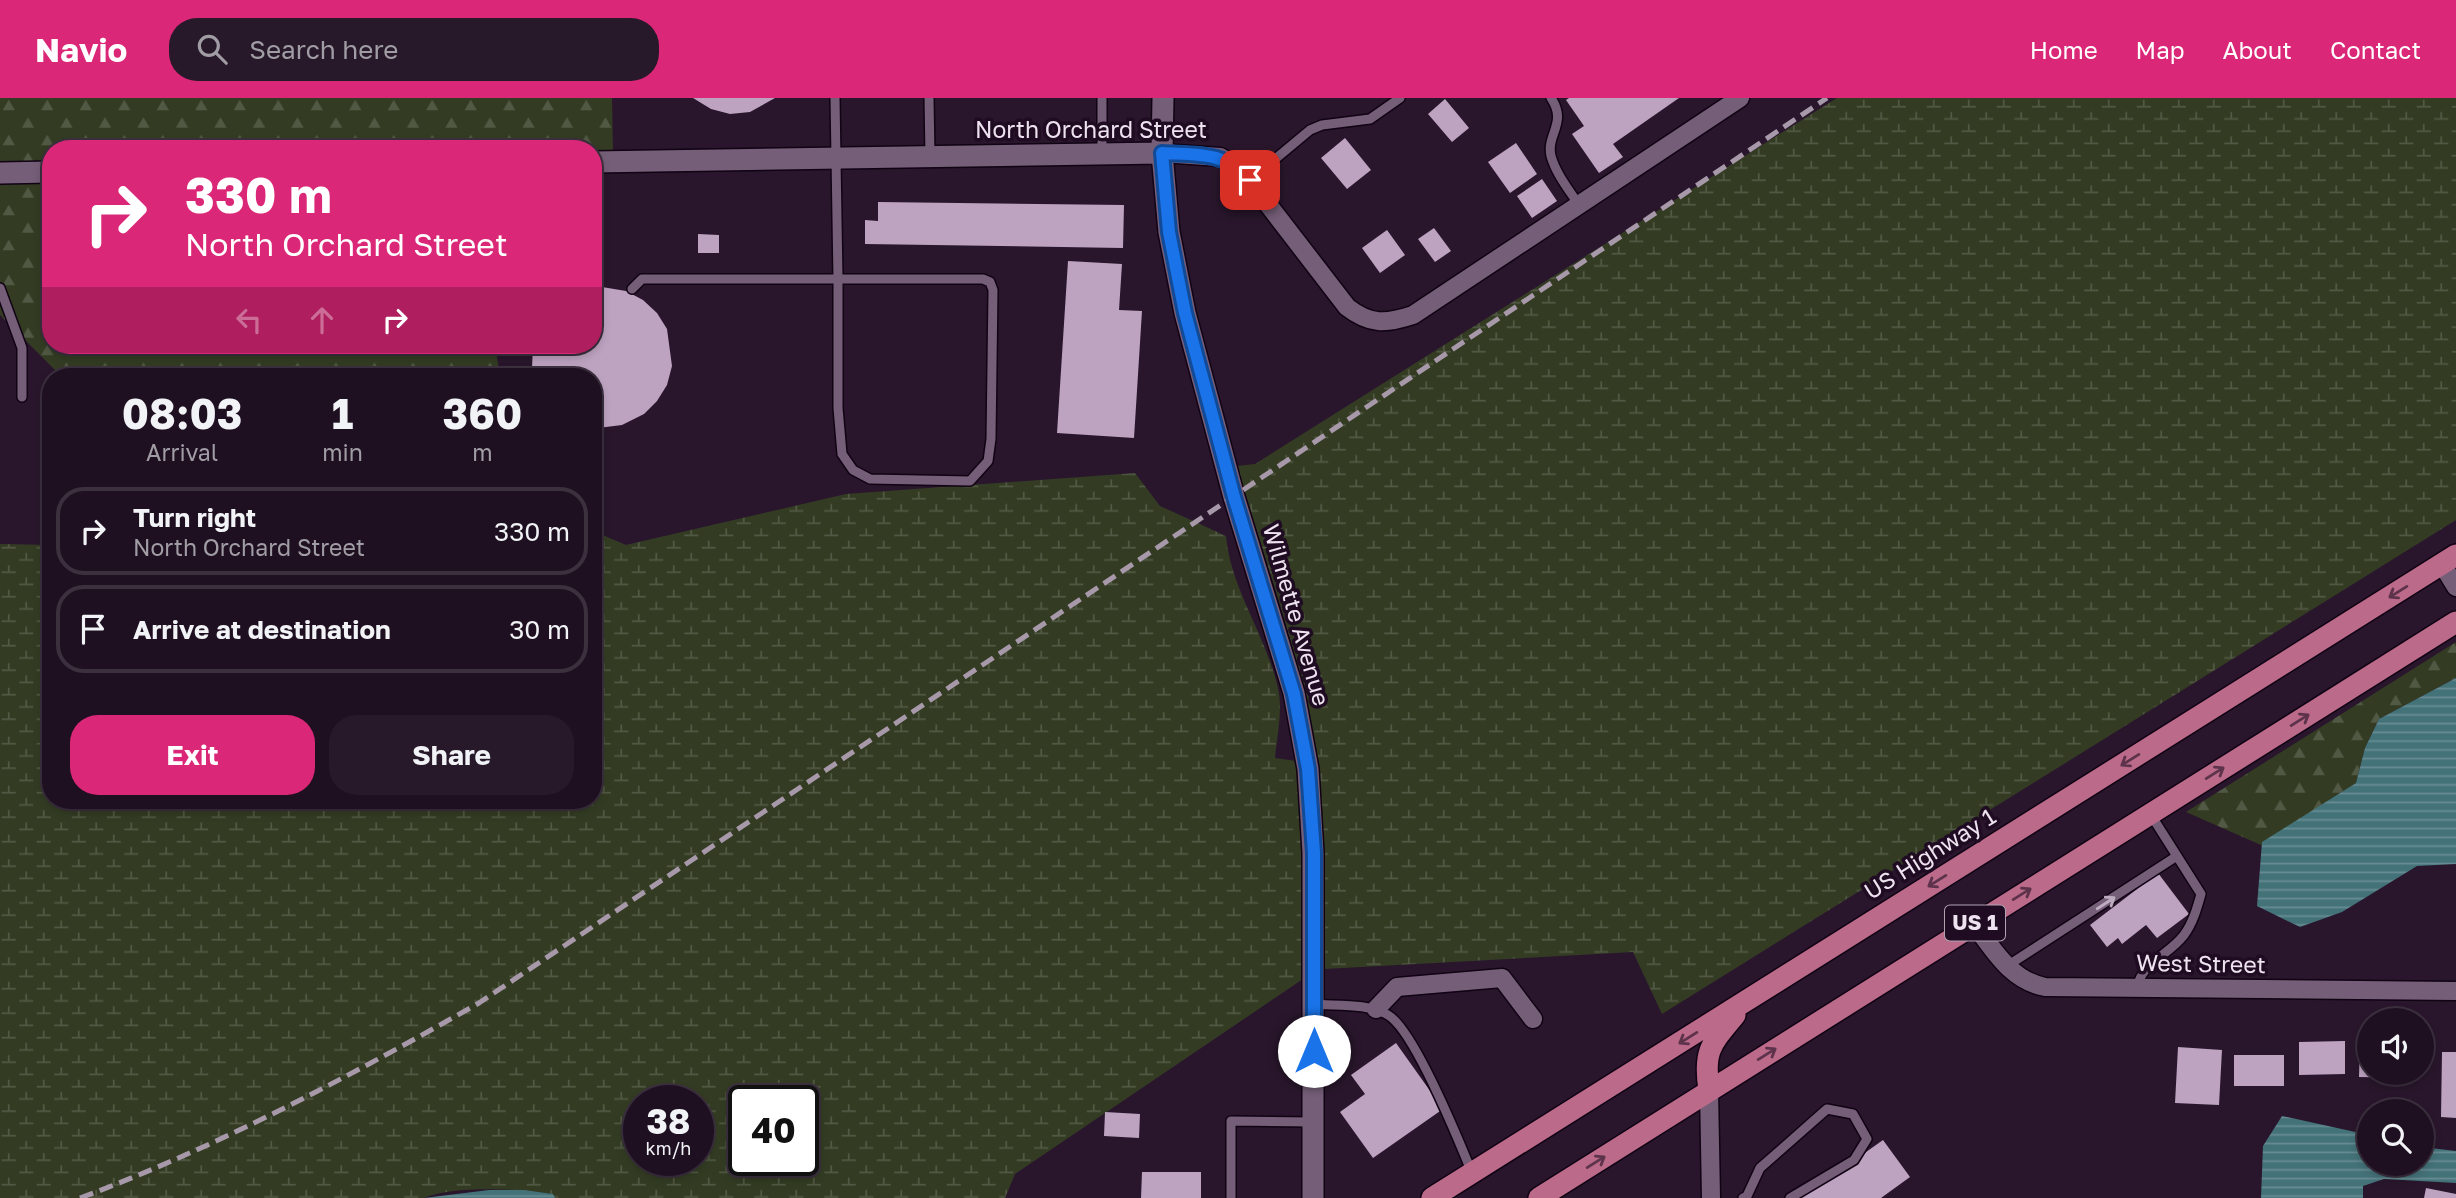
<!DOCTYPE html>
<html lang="en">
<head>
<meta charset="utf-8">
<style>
  :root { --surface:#1f1021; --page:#27192a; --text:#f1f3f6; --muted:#a19da5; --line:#3c303f; --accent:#db2777 }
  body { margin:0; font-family:"Golos Text",sans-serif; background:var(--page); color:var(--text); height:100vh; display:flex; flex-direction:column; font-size:26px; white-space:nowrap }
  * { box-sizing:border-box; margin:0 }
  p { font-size:23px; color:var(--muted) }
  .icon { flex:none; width:38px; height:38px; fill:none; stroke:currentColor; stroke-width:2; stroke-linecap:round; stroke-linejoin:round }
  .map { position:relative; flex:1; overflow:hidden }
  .side { position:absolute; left:42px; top:270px; width:560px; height:441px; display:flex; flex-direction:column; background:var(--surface); border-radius:28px; box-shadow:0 4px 10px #0003,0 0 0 2px var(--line) }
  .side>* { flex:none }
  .hud { position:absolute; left:42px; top:42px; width:560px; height:214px; border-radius:28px; box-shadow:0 4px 10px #0003,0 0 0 2px var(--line); background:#db2777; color:#fff; overflow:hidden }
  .buttons { position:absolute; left:2357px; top:910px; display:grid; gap:14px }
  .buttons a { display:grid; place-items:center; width:77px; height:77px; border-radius:50%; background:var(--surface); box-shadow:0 4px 10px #0003,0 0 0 2px var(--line); font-size:35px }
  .speed { position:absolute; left:623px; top:987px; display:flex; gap:14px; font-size:35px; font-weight:700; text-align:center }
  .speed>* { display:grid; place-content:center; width:91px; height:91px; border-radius:50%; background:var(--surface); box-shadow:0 4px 10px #0003,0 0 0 2px var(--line); line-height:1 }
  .speed small { font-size:18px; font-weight:400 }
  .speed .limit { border:4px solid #111; border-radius:10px; background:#fff; color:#111 }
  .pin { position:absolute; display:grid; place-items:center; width:60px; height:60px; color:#fff; margin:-30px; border-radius:14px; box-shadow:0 4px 10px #0006 }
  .me { position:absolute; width:77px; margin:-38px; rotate:0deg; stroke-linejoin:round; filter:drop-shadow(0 0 5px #0008) }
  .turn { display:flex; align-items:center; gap:24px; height:147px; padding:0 28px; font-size:32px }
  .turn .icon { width:91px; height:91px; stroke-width:2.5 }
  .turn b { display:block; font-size:49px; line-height:60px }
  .lanes { display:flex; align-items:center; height:66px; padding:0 28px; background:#0003; justify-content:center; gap:35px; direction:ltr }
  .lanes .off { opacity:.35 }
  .eta { display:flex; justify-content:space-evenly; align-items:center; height:119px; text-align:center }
  .eta b { font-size:42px; font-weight:700; line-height:49px }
  .button { display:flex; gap:14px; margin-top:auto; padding:14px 28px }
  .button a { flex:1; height:80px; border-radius:28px; background:var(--accent); color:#fff; font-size:28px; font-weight:700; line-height:80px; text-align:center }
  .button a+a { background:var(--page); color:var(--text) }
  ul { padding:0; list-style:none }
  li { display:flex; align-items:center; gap:21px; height:88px; margin:0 14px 10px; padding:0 14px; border:4px solid var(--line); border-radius:28px }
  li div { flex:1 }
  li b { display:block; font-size:26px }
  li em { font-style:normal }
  header { display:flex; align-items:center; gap:42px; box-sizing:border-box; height:98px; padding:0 35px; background:var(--accent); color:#fff }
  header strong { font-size:33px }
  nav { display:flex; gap:38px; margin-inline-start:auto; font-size:24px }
  .search { width:490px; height:63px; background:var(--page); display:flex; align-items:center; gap:18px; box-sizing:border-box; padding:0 24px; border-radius:28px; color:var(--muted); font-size:26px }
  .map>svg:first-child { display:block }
  .forest { fill:url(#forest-firs) }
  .wetland { fill:url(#wetland-marsh); fill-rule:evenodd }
  .water { fill:url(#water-rules) }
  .building { fill:#bda3c0 }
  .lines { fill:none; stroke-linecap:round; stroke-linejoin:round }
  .lane-casing { stroke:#110214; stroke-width:12 }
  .street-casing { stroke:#110214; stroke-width:21 }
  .secondary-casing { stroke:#110214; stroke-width:24 }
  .primary-casing { stroke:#110214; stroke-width:24 }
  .lane { stroke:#755e78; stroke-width:9 }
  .street { stroke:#755e78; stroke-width:18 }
  .secondary { stroke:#755e78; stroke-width:21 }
  .primary { stroke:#bb6b89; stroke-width:21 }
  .rail { stroke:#a899aa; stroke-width:5; stroke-dasharray:14 7; stroke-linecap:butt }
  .oneway { stroke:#5d324b }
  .oneway2 { stroke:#beadc0 }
  .route-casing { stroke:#114b97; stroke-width:18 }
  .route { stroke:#1a73e8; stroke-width:12 }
  .labels { text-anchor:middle; stroke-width:7; stroke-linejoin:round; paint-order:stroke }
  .shield { fill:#1f0c22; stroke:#b1a2b2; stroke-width:2 }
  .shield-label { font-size:21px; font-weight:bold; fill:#efe2f0 }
  .street-label { font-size:23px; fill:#efe2f0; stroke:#1f0c22 }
</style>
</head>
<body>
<header>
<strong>Navio</strong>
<div class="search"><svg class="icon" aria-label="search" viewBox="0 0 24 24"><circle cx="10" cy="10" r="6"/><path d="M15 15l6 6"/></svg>Search here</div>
<nav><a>Home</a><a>Map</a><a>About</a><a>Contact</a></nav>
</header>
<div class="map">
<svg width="2456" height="1100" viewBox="0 0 2456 1100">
  <defs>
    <pattern id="forest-firs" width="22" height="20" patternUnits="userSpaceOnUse" patternTransform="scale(1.75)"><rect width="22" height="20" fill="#333c23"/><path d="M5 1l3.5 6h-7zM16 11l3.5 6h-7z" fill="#515843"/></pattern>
    <pattern id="wetland-marsh" width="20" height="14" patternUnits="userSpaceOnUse" patternTransform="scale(1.75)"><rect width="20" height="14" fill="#333c23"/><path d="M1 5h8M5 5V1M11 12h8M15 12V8" fill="none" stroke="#515843"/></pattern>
    <pattern id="water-rules" width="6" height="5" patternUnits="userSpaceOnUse" patternTransform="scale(1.75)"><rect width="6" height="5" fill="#447279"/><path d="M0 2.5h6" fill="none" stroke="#688c93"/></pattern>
  </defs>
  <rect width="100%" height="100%" fill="#29162c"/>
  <!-- forest -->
  <path class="forest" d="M0 0H612L613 55H593V51H51V63H0Z
    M51 84V247H495L500 278H61L0 217V85Z
    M2456 544V580L2379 621 2365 650 2356 685 2261 747 2186 714Z"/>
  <!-- wetland -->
  <path class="wetland" d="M1837 0H2456V422L1662 916 1633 854 1324 871C1324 778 1326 684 1304 594 1286 518 1259 443 1237 368L1255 366Z
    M1135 375 1160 408 1226 438C1231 492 1266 537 1278 590 1283 611 1277 638 1275 660L1296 663 1297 671 1303 755V881L1015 1076 1005 1100H555L552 1096C522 1091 452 1087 424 1100H0V446L51 447V702H593V433L626 447 846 396ZM639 1003H698V1062H639ZM744 1003H803V1062H744Z"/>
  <!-- water -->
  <path class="water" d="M2456 580V766L2417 768 2342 814 2300 829 2257 808 2262 744 2356 685 2365 650 2379 621Z
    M2282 1018 2369 1037 2370 1066H2422V1049L2456 1053V1085L2384 1081 2363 1088V1100H2261L2263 1048Z
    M489 1092H524L553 1096 555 1100H424Z"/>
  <!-- building -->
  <path class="building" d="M693 0H775L750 14 730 16 711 11Z
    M1569 0H1679L1613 46 1623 59 1599 75 1572 36 1584 28 1566 2Z
    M1445 1 1469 30 1452 44 1428 16Z
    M1345 40 1371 72 1347 91 1321 60Z
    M1516 45 1537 76 1510 95 1488 64Z
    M1542 81 1557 103 1532 120 1517 98Z
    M878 104 1124 107 1123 150 865 146V122L878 123Z
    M1434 130 1451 153 1435 164 1418 141Z
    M1387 132 1405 157 1380 175 1362 150Z
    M698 136 719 137V155H698Z
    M1068 163 1122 166 1119 212 1142 213 1134 340 1057 335Z
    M602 189 626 193 643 202 657 215 667 231 672 268 667 287 657 303 644 316 622 327 598 330 593 329V278H535L532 270 533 247H593V190Z
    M2158 775 2189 816 2157 840 2146 827 2122 846 2118 840 2107 849 2090 827Z
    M2360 942 2370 943V975H2407V980L2359 979Z
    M2345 943V976L2299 977V944Z
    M1396 945 1443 1011 1373 1060 1340 1014 1365 996 1351 977Z
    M2178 949 2222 952 2219 1007 2175 1005Z
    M2442 954H2456V1020L2441 1019Z
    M2234 957H2284V988H2234Z
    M1105 1014 1140 1016 1139 1040 1104 1038Z
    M1883 1042 1910 1079 1881 1100H1801Z
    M1142 1074H1201V1100H1141Z
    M2426 1090 2456 1096V1100H2424Z"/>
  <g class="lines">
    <!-- lane casing -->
    <g class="lane-casing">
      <path id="lane" d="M929 0 930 58
        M1102 0V54
        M1551 0C1568 25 1546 36 1551 58 1556 76 1569 92 1579 107
        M1250 82 1310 32 1322 27 1370 21 1400 0
        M838 181H983L990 184 993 192 991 341 988 363 970 383 870 381 853 372 842 356 838 310Z
        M0 190 22 250V299
        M632 191 642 181H838L835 0
        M2007 868 2177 758
        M2137 890C2141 865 2169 857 2184 837 2193 825 2197 810 2201 796L2151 717
        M1313 906C1337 908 1368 905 1388 917 1414 932 1459 1043 1472 1075
        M1231 1100V1023L1312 1024
        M1743 1100 1747 1098 1760 1070 1827 1011 1853 1016 1867 1041 1854 1062 1790 1100"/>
    </g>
    <!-- street casing -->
    <g class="street-casing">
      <path id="street" d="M1162 55 1220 59 1240 70 1347 209C1370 227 1386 226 1413 217L1740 0
        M2442 466 2456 489
        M1974 826C1994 852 2010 882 2045 889L2456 893
        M1376 911 1397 889 1502 880 1533 921
        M1709 992 1711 1100"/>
    </g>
    <!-- secondary casing -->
    <g class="secondary-casing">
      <path id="secondary" d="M1163 0 1162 55 1169 134 1185 215 1234 399 1294 595 1308 671 1313 755V1100
        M593 64 1162 55
        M0 75 51 74"/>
    </g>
    <!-- primary casing -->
    <g class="primary-casing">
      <path id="primary" d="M1709 992C1703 953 1711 946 1735 917
        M1432 1100 2456 457
        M1539 1100 2456 524"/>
    </g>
    <!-- lane -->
    <use href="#lane" class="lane"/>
    <!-- street -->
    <use href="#street" class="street"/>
    <!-- secondary -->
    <use href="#secondary" class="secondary"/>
    <!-- primary -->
    <use href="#primary" class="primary"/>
    <!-- rail -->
    <path class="rail" d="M80 1100C220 1048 350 978 479 905L1827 0"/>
  </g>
  <!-- one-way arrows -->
  <defs><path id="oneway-shaft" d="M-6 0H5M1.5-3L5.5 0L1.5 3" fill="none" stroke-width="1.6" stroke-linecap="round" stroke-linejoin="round" transform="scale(1.75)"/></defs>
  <g class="oneway">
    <use href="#oneway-shaft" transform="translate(2398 494) rotate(148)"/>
    <use href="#oneway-shaft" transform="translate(2300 622) rotate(-32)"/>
    <use href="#oneway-shaft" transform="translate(2130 662) rotate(148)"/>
    <use href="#oneway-shaft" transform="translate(2215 675) rotate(-32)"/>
    <use href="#oneway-shaft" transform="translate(1937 783) rotate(148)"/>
    <use href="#oneway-shaft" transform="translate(2022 796) rotate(-32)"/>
    <use href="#oneway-shaft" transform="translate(1688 940) rotate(148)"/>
    <use href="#oneway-shaft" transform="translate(1767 956) rotate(-32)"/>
    <use href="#oneway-shaft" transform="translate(1596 1064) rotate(-32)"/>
  </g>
  <use class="oneway2" href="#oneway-shaft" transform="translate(2106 805) rotate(-33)"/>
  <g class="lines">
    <!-- route casing -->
    <g class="route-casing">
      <path id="route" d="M1250 82C1226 53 1196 57 1162 55L1169 134 1185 215 1234 399 1294 596 1308 671 1314 755V953"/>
    </g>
    <!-- route -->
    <use href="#route" class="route"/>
  </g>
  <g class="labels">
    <!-- shield labels -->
    <rect class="shield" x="1945" y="807.5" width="60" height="35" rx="5"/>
    <g class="shield-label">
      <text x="1975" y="832">US 1</text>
    </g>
    <!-- street labels -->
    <g class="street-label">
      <text x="1091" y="40">North Orchard Street</text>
      <text transform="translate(1296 517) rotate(74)" y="8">Wilmette Avenue</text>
      <text transform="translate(1930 756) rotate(-32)" y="8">US Highway 1</text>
      <text transform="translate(2201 866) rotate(1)" y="8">West Street</text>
    </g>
  </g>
</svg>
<div class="buttons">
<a><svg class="icon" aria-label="sound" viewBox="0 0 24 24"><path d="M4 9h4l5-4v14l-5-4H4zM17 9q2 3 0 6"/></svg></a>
<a><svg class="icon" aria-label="search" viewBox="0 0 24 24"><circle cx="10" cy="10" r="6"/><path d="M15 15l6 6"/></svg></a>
</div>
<div class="speed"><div>38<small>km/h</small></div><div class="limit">40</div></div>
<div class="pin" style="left:1250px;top:82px;background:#d93025"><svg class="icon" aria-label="arrive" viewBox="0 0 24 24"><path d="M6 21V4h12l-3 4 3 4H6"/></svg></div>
<svg class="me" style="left:1314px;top:953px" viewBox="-20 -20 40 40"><circle r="19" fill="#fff"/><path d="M0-13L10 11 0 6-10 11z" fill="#1a73e8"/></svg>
<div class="hud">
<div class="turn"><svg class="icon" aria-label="right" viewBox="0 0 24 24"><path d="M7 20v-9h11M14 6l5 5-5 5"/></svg><div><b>330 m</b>North Orchard Street</div></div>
<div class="lanes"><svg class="icon off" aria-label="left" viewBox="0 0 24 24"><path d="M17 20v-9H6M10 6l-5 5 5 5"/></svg><svg class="icon off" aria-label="ahead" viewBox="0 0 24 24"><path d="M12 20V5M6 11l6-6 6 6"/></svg><svg class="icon" aria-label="right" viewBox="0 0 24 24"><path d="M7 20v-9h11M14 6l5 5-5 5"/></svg></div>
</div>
<section class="side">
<div class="eta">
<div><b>08:03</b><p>Arrival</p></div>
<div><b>1</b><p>min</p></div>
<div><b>360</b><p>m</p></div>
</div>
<ul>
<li><svg class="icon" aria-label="right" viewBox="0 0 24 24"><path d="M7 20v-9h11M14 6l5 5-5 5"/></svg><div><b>Turn right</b><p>North Orchard Street</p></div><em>330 m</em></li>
<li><svg class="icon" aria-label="arrive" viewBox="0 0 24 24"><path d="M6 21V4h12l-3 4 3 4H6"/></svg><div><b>Arrive at destination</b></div><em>30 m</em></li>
</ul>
<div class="button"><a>Exit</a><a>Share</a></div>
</section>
</div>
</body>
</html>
